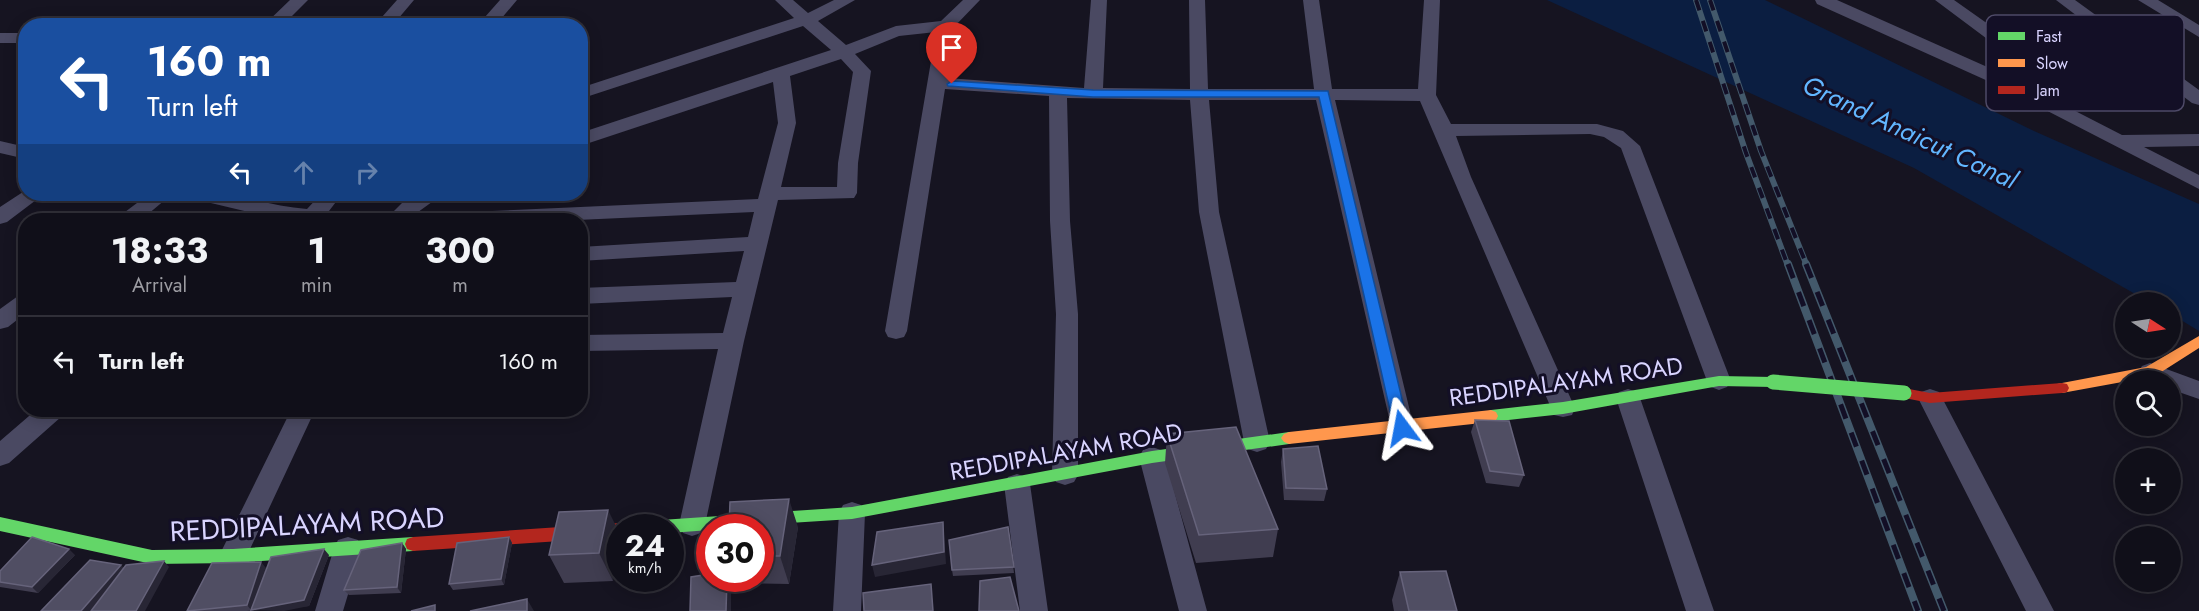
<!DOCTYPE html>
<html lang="en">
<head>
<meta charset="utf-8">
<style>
  :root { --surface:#100f19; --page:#1e1d26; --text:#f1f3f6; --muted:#9c9ca2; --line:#302f38 }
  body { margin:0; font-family:Jost,sans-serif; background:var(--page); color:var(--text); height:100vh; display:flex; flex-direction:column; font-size:22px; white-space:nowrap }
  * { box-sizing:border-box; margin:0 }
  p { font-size:20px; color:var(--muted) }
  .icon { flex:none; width:33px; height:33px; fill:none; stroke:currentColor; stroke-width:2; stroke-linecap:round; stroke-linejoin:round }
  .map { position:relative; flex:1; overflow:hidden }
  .side { position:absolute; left:18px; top:213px; width:570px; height:204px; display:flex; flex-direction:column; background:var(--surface); border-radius:24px; box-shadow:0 3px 15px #0003,0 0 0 2px var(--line) }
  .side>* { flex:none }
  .banner { position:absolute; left:18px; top:18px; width:570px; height:183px; border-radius:24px; box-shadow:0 3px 15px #0003,0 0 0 2px var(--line); background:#1a4fa0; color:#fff; overflow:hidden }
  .needle { width:39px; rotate:102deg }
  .controls { position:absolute; left:2115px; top:292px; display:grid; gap:12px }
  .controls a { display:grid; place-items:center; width:66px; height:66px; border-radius:50%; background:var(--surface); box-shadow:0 3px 15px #0003,0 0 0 2px var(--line); font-size:30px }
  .speed { position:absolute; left:606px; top:514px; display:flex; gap:12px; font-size:30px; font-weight:700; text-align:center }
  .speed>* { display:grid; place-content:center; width:78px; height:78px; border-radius:50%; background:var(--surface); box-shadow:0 3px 15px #0003,0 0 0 2px var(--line); line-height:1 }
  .speed small { font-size:15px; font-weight:400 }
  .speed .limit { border:9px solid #d22; background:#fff; color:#111 }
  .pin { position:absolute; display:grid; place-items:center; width:51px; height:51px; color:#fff; margin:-62px -26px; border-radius:50% 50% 50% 0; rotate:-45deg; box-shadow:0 0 6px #0007 }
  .pin .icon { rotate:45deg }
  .me { position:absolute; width:66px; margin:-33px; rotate:347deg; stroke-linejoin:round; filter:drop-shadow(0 0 4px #0008) }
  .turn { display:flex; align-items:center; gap:21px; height:126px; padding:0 30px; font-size:27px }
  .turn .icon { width:78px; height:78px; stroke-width:2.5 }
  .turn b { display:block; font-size:42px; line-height:51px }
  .lanes { display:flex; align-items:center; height:57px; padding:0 30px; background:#0003; justify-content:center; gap:30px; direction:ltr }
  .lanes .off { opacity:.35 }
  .eta { display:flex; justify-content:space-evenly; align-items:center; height:102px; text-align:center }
  .eta b { font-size:36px; font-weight:700; line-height:42px }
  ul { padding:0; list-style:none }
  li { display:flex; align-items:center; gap:18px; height:90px; padding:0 30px; border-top:2px solid var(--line) }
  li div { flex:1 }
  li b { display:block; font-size:22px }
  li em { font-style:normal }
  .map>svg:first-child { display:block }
  .water { fill:#0b1e41 }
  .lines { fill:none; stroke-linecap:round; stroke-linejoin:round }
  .street { fill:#4a4962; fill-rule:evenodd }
  .fast { fill:#63d668; fill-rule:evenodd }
  .slow { fill:#ff974d; fill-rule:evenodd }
  .jam { fill:#b3261e; fill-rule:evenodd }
  .rail-far1-casing { stroke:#43596b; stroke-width:6 }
  .rail-casing { stroke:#43596b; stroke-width:8 }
  .rail-far1 { stroke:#130f26; stroke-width:4; stroke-dasharray:11; stroke-linecap:butt }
  .rail { stroke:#130f26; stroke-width:5; stroke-dasharray:15; stroke-linecap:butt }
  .fast-bridge { stroke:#63d668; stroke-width:15 }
  .wall { fill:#403d50 }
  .shaded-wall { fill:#282635 }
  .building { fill:#504e63; stroke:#66637b; stroke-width:1.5 }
  .route { fill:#1a73e8; stroke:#114b97; stroke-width:1.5 }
  .labels { text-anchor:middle; stroke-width:6; stroke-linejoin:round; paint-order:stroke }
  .street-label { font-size:24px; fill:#d9d4ff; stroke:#130f26 }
  .water-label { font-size:26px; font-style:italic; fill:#62b6ff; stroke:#130f26 }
  .near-street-label { font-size:28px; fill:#d9d4ff; stroke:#130f26 }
  .key { fill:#130f26; stroke:#4e4a67; stroke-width:1.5 }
  .key-label { font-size:16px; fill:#d9d4ff }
</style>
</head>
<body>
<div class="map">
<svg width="2199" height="611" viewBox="0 0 2199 611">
  <rect width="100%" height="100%" fill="#161421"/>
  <!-- water -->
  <path class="water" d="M1547 0H1765L2034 131 2199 204V331L2171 314 2170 303H2151L1914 168Z"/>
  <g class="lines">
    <!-- street -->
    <path class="street" d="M290 0H308L282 26H263Z
      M397 0H414L392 26H374Z
      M500 0H517L495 26H477Z
      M775 0H793L808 13 834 0H855L818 21 846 45 896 26 941 21 963 0H980L954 27 947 78 1084 88 1091 0H1107L1103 88 1190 89 1189 0H1205L1208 89H1314L1303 0H1319L1332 89H1418L1424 0H1440L1436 95 1451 124H1597L1623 131 1640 146 1731 381 1727 387 1719 390 1711 387 1707 381 1621 148 1604 137 1590 134 1456 136 1471 177 1575 408 1572 415 1563 417 1554 415 1420 101 1335 100 1414 428 1411 435 1402 438 1393 435 1316 100H1209L1219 212 1270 442 1266 449 1257 452 1248 449 1244 442 1199 212 1190 100 1067 98 1070 221 1078 314V475L1074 482 1065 485 1056 482 1052 475 1056 314 1050 221 1049 96 945 89 907 331 904 337 896 339 888 337 885 331 936 32 899 36 855 54 871 71 858 163 857 193 854 198 778 200 744 341 705 525 701 533 692 536 683 533 679 525 718 349 580 351V335L723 333 732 297 580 304V288L736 282 744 251 580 261V247L748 237 754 212 577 220H436L439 215 446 213 758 199 778 123 773 82 580 146V133L831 50 803 26 580 99V88L794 18ZM841 59 853 72 838 163 837 187H781L796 123 790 76Z
      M1815 0H1837L2003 74 2014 66 2010 56 1935 0H1954L2022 48 2033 62 2032 68 2017 81 2122 135 2199 134V146L2144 147 2199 175V189L1999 86 1817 4Z
      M2056 0H2075L2199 90V105L2192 103Z
      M2138 0H2158L2199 25V37Z
      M0 33H26V43H0Z
      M0 141 26 147V159L0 153Z
      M26 190V194H44L7 222 0 224V207Z
      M149 194H172L141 220H118L121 215Z
      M191 194C230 190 268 206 307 209L321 194H342L329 211 367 215 370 220H283L194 199Z
      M418 194H443L407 220H385L406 199Z
      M26 293V313L8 327 0 329V309L18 296Z
      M2150 363 2199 381V399L2170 389V381L2142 378 2138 372 2142 366Z
      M1628 389 1637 392 1640 398 1714 611H1686L1616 398 1619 392Z
      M1930 389 1939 392 2054 611H2026L1918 398 1921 392Z
      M36 410H64L61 417 9 463 0 466V441Z
      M291 410H315L243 564 233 568 223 564 219 556Z
      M1152 447 1161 450 1165 457 1207 611H1179L1139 457 1143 450Z
      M1017 474 1026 477 1030 484 1048 611H1020L1004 484 1008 477Z
      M852 502 861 505 865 513 861 611H833L839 513 843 505Z
      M348 537 358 540 362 548 343 611H315L334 548 338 540Z"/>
    <!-- fast -->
    <path class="fast" d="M1719 376 1773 377 1778 378 1780 382 1778 386 1773 387 1719 386 1563 414 1491 422 1486 420 1484 416 1486 412 1491 410 1563 402Z
      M1289 432 1294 434 1297 438 1294 442 1289 444 1152 463 852 519 710 528V530L670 533V528H638L640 523 646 521 852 507 1152 451Z
      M0 517 152 550 233 549 413 537 419 539 421 544 419 549 413 551 233 563 152 564 0 531Z"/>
    <!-- slow -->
    <path class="slow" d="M2199 336V348L2155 376 2062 393 2057 392 2055 388 2057 384 2062 383 2146 367Z
      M1491 410 1496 412 1498 416 1496 420 1491 422 1289 444 1284 442 1281 438 1284 434 1289 432Z"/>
    <!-- jam -->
    <path class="jam" d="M2062 383 2067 384 2069 388 2067 392 2062 393 1930 403 1899 397 1897 393 1899 389 1904 388 1930 393Z
      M620 523 627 528H620V537L413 551 407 549 405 544 407 539 413 537Z"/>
    <!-- rail-far1 casing -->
    <g class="rail-far1-casing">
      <path id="rail-far1" d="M1696 0 1746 153 1788 266
        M1710 0 1761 151 1807 266"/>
    </g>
    <!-- rail casing -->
    <g class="rail-casing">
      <path id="rail" d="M1788 264 1918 611
        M1806 264 1944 611"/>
    </g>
    <!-- rail-far1 -->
    <use href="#rail-far1" class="rail-far1"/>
    <!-- rail -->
    <use href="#rail" class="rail"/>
    <!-- fast-bridge -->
    <path class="fast-bridge" d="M1773 382 1904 393"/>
  </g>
  <!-- wall -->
  <path class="wall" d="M1475 420 1524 475 1519 487 1486 483 1471 432Z
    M1167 434 1278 529 1273 557 1196 563 1165 463Z
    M1283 449 1327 489 1324 501 1284 500 1281 462Z
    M608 510 613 581 564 583 549 555Z
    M798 527 789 584 737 583 735 579H760V528Z
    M1008 527 1014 573 953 576 952 570Z
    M509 537 512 543 504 585 453 590 449 584Z
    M402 543 406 549 401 593 349 595 344 590Z
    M75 555 38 593 0 587V571Z
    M329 555 309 606 247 611H187L266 568 257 595Z
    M1400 572 1457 611H1394L1392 600Z
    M621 579H640L623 581Z"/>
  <!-- shaded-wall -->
  <path class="shaded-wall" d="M789 499 798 527 789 584 780 556Z
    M608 510 620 534V546L613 581 599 553Z
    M943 522 944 534 946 564 875 577 872 565Z
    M670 529 673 534 670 547Z
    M509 537 512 543 504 585 501 579Z
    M402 543 406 549 401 593 397 587Z
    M69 549 75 555 38 593 32 587Z
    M324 549 329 555 309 606 284 611 251 610 247 605 261 562 266 568 252 610Z
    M164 561 169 567 145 611H136Z
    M121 565 127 571 92 611H81Z
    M727 579H730L731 582V611H726Z
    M527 599 534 611H527Z"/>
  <!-- building -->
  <path class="building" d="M1475 420 1509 421 1524 475 1490 471Z
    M1236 427 1278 529 1199 535 1167 434Z
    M1318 446 1327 489 1286 488 1283 449Z
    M789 499 780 556H760V528H729L730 502Z
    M608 510 599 553 549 555 559 512Z
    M943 522 944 552 872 565 877 532Z
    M1008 527 1014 567 952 570 949 540Z
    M32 537 69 549 32 587 0 582V571Z
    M509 537 501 579 449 584 457 543Z
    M402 543 397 587 344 590 361 550Z
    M324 549 304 600 251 610 271 557Z
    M90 560 121 565 81 611H41Z
    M164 561 136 611H91L126 565Z
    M261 562 247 605 187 611 212 563Z
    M1446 571 1457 611H1409L1400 572Z
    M710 574V579H727L726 611H690L691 577Z
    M1010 577 1019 611H979L980 581Z
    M931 584 933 611H864L863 593Z
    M527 599V611H470Z
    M435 605V611H411Z"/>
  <!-- route -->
  <path class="route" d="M952 81 1093 90 1328 91 1409 428 1407 432H1396L1394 428 1319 97H1093L948 86 947 84Z"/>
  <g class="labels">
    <!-- street labels -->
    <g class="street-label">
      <text transform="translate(1566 382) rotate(-8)" y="8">REDDIPALAYAM ROAD</text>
      <text transform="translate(1066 452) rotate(-10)" y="8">REDDIPALAYAM ROAD</text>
    </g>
    <!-- water labels -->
    <g class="water-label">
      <text transform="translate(1910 132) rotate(25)" y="9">Grand Anaicut Canal</text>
    </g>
    <!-- near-street labels -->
    <g class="near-street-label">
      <text transform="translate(307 524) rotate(-3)" y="10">REDDIPALAYAM ROAD</text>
    </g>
  </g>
  <!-- legend -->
  <rect x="1986" y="15" width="198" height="96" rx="9" class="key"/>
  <rect x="1998" y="32" width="27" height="8" fill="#63d668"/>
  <rect x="1998" y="59" width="27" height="8" fill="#ff974d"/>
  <rect x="1998" y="86" width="27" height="8" fill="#b3261e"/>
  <g class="key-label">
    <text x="2036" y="42">Fast</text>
    <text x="2036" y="69">Slow</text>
    <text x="2036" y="96">Jam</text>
  </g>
</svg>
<div class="controls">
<a><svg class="needle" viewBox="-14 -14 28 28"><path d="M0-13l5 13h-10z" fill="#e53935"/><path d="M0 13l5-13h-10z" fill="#9c9ca2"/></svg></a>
<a><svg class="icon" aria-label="search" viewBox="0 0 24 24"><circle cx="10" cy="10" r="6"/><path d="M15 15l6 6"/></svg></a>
<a>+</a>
<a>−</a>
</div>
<div class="speed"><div>24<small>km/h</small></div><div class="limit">30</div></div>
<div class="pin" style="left:952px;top:84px;background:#d93025"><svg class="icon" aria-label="arrive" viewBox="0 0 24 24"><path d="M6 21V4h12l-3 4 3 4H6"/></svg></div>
<svg class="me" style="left:1402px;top:428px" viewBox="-20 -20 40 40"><path d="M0-17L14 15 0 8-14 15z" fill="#1a73e8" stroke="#fff" stroke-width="4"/></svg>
<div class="banner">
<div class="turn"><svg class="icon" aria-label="left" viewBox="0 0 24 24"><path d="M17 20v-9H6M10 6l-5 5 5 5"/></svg><div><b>160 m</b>Turn left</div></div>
<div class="lanes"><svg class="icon" aria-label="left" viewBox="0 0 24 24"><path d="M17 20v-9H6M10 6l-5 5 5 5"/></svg><svg class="icon off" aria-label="ahead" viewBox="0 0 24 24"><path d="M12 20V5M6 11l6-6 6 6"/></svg><svg class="icon off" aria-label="right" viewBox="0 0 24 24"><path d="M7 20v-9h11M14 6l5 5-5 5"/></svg></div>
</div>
<section class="side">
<div class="eta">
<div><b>18:33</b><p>Arrival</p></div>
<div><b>1</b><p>min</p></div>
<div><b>300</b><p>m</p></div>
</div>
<ul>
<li><svg class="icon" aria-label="left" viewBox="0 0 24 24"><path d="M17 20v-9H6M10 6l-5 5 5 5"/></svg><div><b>Turn left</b></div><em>160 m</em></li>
</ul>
</section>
</div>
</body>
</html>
